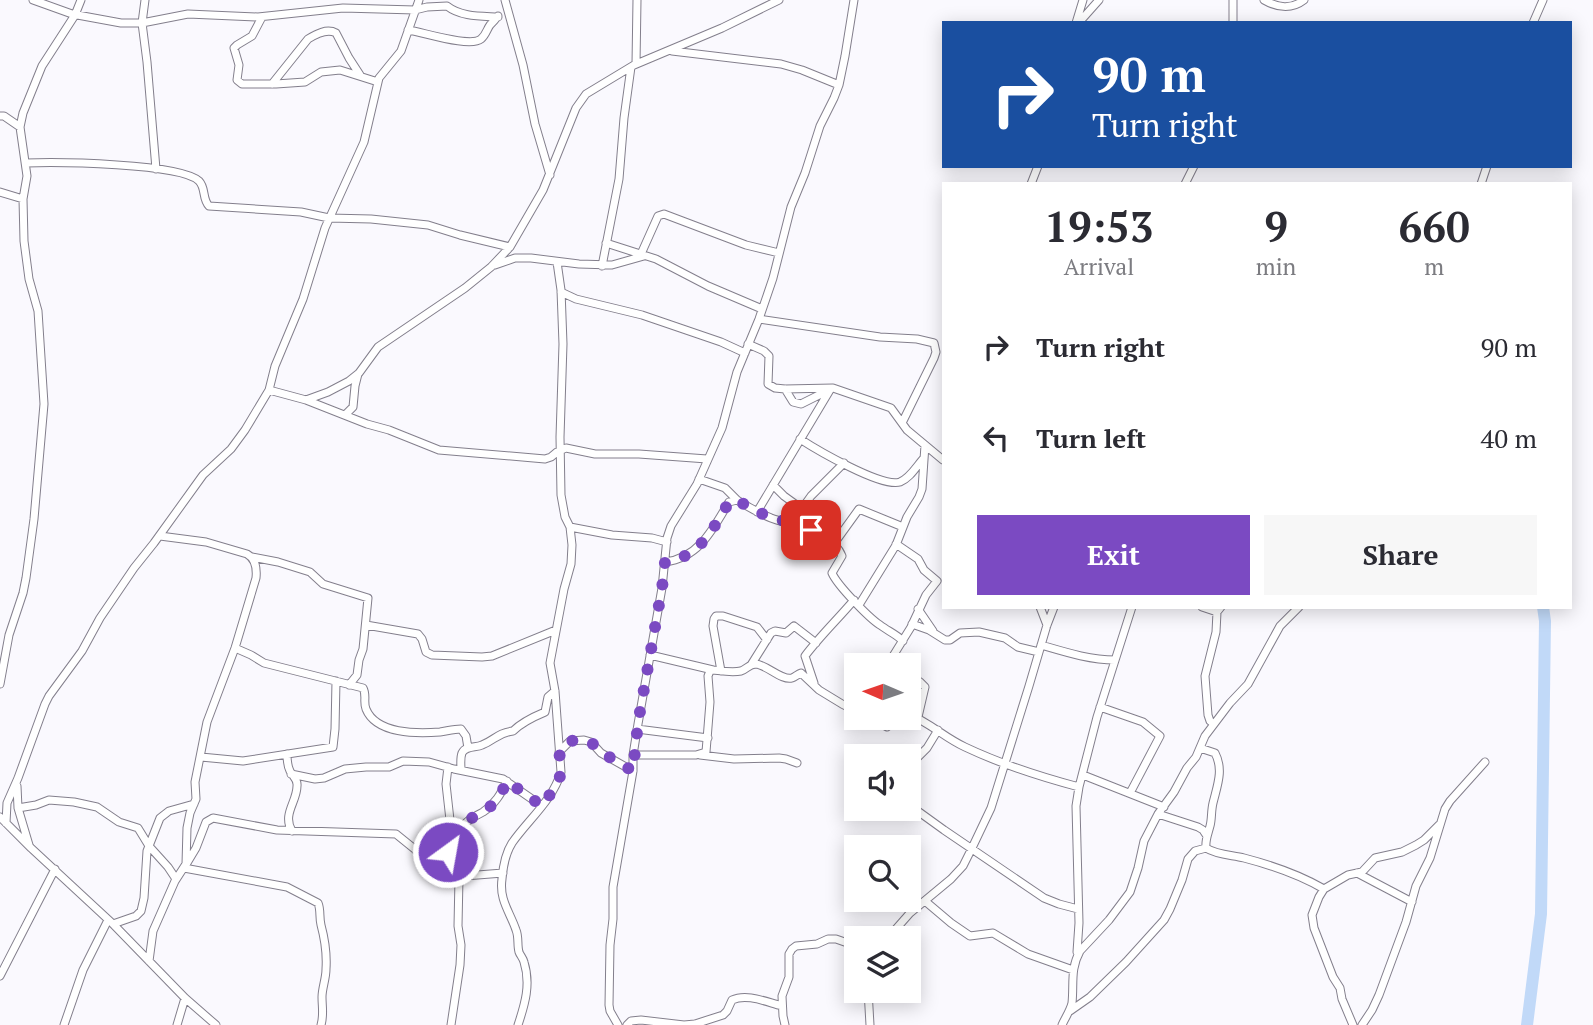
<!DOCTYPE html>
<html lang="en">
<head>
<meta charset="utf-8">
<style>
  :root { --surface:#fff; --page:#f7f7f7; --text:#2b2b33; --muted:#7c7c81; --accent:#7b4ac2 }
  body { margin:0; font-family:"PT Serif",serif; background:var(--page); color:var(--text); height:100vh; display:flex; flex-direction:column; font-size:26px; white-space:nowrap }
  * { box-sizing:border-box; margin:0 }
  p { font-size:23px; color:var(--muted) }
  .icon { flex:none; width:38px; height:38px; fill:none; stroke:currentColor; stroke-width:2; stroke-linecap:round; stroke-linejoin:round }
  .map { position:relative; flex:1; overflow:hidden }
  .panel { position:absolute; left:942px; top:182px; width:630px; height:427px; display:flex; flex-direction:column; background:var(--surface); border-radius:0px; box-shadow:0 4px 18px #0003 }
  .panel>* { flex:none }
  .hud { position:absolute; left:942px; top:21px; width:630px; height:147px; border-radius:0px; box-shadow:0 4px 18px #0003; background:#1a4fa0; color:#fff; overflow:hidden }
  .needle { width:46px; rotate:272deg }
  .controls { position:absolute; left:844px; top:653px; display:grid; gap:14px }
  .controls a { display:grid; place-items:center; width:77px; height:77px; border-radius:0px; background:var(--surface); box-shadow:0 4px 18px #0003; font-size:35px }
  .pin { position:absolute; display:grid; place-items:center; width:60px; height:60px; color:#fff; margin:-30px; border-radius:14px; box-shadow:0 4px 10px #0006 }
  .me { position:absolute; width:77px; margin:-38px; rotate:32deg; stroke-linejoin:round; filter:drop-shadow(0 0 5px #0008) }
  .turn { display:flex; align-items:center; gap:24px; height:147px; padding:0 35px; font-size:32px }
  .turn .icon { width:91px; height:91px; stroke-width:2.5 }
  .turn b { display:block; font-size:49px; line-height:60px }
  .eta { display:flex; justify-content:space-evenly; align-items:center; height:119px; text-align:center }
  .eta b { font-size:42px; font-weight:800; line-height:49px }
  .button { display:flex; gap:14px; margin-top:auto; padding:14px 35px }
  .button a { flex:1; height:80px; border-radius:0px; background:var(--accent); color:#fff; font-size:28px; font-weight:800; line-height:80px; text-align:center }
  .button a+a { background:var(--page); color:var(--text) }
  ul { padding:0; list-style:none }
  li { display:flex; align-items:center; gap:21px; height:91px; padding:0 35px }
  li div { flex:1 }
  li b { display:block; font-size:26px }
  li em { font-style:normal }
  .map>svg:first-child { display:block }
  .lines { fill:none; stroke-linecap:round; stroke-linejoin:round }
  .river { stroke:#c1d9f8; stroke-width:12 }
  .minor-casing { stroke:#837f8c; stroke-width:9 }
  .minor { stroke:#fff; stroke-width:7 }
  .route { stroke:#7b4ac2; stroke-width:12; stroke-dasharray:0 21.6 }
</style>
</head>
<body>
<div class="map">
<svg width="1593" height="1025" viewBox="0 0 1593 1025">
  <rect width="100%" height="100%" fill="#faf9fe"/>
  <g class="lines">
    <!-- river -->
    <path class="river" d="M1527 1025 1541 914 1545 621 1543 607"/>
    <!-- minor casing -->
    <g class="minor-casing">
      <path id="minor" d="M33 0 72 14 121 23H142L188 14 258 17 343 8 415 10 427 7 447 6C461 17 481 16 498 17
        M145 0 142 23 147 62 156 169
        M505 0 523 65 535 124 550 175
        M1264 0C1278 8 1291 10 1304 0
        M262 17 252 36 237 45 234 48 239 65 237 80 242 84H276L305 82 321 72 340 70 378 82
        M1076 23 1083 18 1099 0
        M1076 23 1083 0
        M1233 23V0
        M1533 23 1543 0
        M408 30C423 32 470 48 481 39 486 35 487 29 490 25 491 24 498 17 498 16
        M672 51 781 64 802 70 839 85
        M636 64 637 0
        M272 84 308 39C316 34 327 28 336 33L349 58 360 75
        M0 116H4L20 127
        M26 163C56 162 180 163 199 181 206 188 202 199 209 206L301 212 329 218 371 219 428 225 460 235 510 247
        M1031 184 1038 166
        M1185 184 1194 166
        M1481 184 1487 166
        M0 192 23 199
        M606 243 656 259 708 286 762 309
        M641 254 658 216 664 214 746 245 779 253
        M495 265 515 258H531L579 264 612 265 644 256
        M602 266 619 179 624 118 631 67
        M561 292 576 299 642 315 721 342 745 353
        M759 319 880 337 917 339 934 343 936 352 934 358 902 423
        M748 344 764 351 769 356 768 384 775 388 785 389 833 388 891 408 907 430 943 460
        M785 389 793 402 801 404 829 390
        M269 390 306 400 367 424 389 430 439 450 545 459 551 457 557 452 566 448 595 454H639L707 459
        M306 400 328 392 349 381 359 373 378 347 465 288 491 267 510 247 543 190 576 108 586 94 634 65 722 28 779 0
        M345 415 353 407 355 386 358 374
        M800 439C817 450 882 488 900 482 910 478 916 467 923 459
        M699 479 725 488 737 500
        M773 485 784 496 802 509
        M757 512 830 390
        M791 524 811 496 844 463
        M570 527 612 535 652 538 667 542
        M833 545 859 509 903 527
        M252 557 278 562 310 572 323 584 368 598 363 649 359 660 357 675 349 685
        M665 562C699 558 713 529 729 502L737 500C748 507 759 513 771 518 793 526 833 532 842 556L832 573C837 585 869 618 880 625 888 631 896 634 903 641
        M859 605 896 545 907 517 919 497 922 489 925 445
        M1040 607 1047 625
        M1202 607 1217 612 1221 607
        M918 609 933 631
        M912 624 929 630 945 640H950L960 633 979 632 1005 638 1018 647 1039 652
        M366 625 418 634 422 639 426 652 432 655 482 657 492 656 556 630
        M1041 645C1065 652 1090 660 1115 660
        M235 648 251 655 264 663 363 688C367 695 363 702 366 709 376 734 417 734 440 732 447 731 454 729 461 729L466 736 468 748
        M650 655 713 670
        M751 665 771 633 775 631 786 633 794 626 816 643
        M894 665 891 662 893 656 911 627 926 595 937 581 924 570 918 559 896 544
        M721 671 713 626 714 619 716 616H723L757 627 767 640
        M908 674 920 682 925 687 918 717
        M814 683 805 656C820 636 838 619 854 600
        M0 684 9 635 23 593 26 578 34 519 44 404 38 311 29 279 24 241 23 199 27 176 20 127 23 113 42 66 75 15 81 0
        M1100 707 1143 722 1160 736 1130 793
        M908 714C929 722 945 738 965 747 1001 764 1041 777 1079 787
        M870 718 887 727 896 718
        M1214 724 1210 721 1208 715 1205 676 1216 632 1217 612
        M637 729 708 738
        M1200 748 1215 753C1224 770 1217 786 1213 803 1211 811 1212 819 1210 826 1208 834 1205 840 1206 848 1217 855 1232 855 1244 858 1271 865 1300 875 1324 889
        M559 752 570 741 584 740 591 742 601 753 633 771
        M287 754C287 760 287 765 290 771 293 777 298 779 297 786 297 802 282 814 292 831
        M633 755H696L706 752 710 702 708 676 710 671 713 670C722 671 732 673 741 671 747 669 749 664 756 664 767 665 782 681 792 678 795 677 798 674 801 673L819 690 842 704 856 711
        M700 755 734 759 779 758 786 759 797 763
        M201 757 243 761 333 747 335 729 336 681
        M448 767 446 784 450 820 447 871 451 876 459 880
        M908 767 927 748 938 730
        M461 770C461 765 460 758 462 753 466 745 476 748 482 745 495 740 497 733 513 731 522 722 533 717 545 712L548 697 555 691
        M291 774 315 779 324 778 345 769 366 767H389L403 761 429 762 454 769 503 779 542 806
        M1083 775 1164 807
        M17 786 18 808 29 845
        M908 792 910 796 908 802
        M908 804 944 830 1044 898 1059 904 1078 909
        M18 808 36 805 49 800 74 802 97 807 119 822 138 828 149 846 168 867 176 879
        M1158 814 1198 827 1203 830 1207 836
        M0 817 31 848 113 924 185 998 216 1025
        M6 823 7 803 18 778 45 704 49 696 82 651 100 618 134 568 154 543 203 475 231 449 245 430 269 390 275 366 303 299 325 228 364 142 379 78 401 51 419 0
        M187 863 196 848 206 822 213 818 277 830 396 834 417 851C454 852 446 839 468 821 472 817 478 815 483 812 495 804 501 794 507 781
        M184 868 287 887 318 903C321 910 319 917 321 925 325 940 327 954 326 969 326 979 322 988 322 997 322 1007 324 1015 321 1025
        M1357 873 1412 902
        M925 901 951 923 970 936 993 933 1028 954 1073 970
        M113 924 136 916 141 911 144 898 147 851 160 818 169 811 194 804
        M888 938 910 913 951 879 963 866 972 848 991 808 1029 686 1047 625 1054 607
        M1077 952 1079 923 1076 806 1079 787 1097 717 1132 607
        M149 961 153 931 175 881 186 864 187 828 190 813 196 799 195 782 207 722 235 648 256 578C257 568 256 559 247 554L206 542 160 536
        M0 976 55 869
        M868 990 870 1025
        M1070 1011 1090 997 1126 962 1164 920 1170 909 1182 880 1188 859 1195 851 1206 848
        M64 1025 83 970 108 920
        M177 1025 185 998
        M451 1025 460 965 461 945 458 926 459 878 465 876 503 873
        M518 1025C525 1004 531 984 524 962 523 958 520 955 519 952 517 945 519 937 516 930 510 912 499 900 502 879 503 867 505 854 512 843 528 820 553 800 561 772L555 691 550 663 564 589 571 564 572 545 570 527 565 517 561 495 560 437 563 344 561 290 557 262
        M618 1025 610 1011 609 1005 610 945 613 919V887L633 771V755L638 724 662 588 667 538 671 526 697 484 722 428 737 372 759 319 773 278 791 207 805 173 820 126 834 98 839 85 845 56 854 0
        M627 1025 631 1021 641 1020 684 1025 695 1024 723 1015 727 1011 732 1000C747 993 766 1002 782 1006
        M785 1025 783 1016 782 996 789 977V954L792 949 796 946 817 944 828 939H836L856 946
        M1062 1025C1065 1018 1070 1011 1072 1003 1074 984 1070 969 1080 951L1109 920 1130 892 1138 868 1144 841 1158 814 1174 792 1187 768 1196 757 1205 736 1230 703 1248 684 1280 626 1299 607
        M1353 1025 1342 999 1340 988 1333 977 1314 928 1312 915 1319 897 1324 889 1348 875 1362 872 1375 858 1402 852 1416 845 1424 840 1439 825
        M1362 1025 1372 1010 1379 995 1406 922 1416 886 1430 858 1445 809 1450 801 1485 762"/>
    </g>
    <!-- minor -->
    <use href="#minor" class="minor"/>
  </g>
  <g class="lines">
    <!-- route -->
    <path class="route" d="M448 852C448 841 460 827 469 820 476 815 485 811 492 805 499 798 503 790 507 781L542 806 558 783 562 769 559 752 570 741 584 740 591 742 601 752 633 771 638 723 662 588 665 562C699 558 713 529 729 502L737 500 757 512 811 530"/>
  </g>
</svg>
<div class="controls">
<a><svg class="needle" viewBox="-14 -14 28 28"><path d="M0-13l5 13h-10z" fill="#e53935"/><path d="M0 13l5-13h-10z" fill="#7c7c81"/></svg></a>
<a><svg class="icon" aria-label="sound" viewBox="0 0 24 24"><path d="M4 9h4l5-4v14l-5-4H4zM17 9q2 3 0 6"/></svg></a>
<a><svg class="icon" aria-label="search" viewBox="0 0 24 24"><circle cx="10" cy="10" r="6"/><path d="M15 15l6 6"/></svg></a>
<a><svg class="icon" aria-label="layers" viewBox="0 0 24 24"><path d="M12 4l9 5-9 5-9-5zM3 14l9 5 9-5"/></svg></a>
</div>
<div class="pin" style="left:811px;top:530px;background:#d93025"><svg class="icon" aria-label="arrive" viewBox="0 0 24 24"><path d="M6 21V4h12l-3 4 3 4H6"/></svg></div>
<svg class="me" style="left:448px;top:852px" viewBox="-20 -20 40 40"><circle r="17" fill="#7b4ac2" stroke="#fff" stroke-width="3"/><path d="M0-11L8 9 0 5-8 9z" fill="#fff"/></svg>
<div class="hud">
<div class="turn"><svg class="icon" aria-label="right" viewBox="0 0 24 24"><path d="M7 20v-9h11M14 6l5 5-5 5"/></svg><div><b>90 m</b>Turn right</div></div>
</div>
<section class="panel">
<div class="eta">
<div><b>19:53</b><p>Arrival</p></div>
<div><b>9</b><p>min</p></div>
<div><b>660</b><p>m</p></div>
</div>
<ul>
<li><svg class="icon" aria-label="right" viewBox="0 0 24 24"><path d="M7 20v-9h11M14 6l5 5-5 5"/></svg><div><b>Turn right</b></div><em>90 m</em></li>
<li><svg class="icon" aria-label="left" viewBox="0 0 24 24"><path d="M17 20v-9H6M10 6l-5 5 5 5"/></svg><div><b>Turn left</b></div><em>40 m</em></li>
</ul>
<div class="button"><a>Exit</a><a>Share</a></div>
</section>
</div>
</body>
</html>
